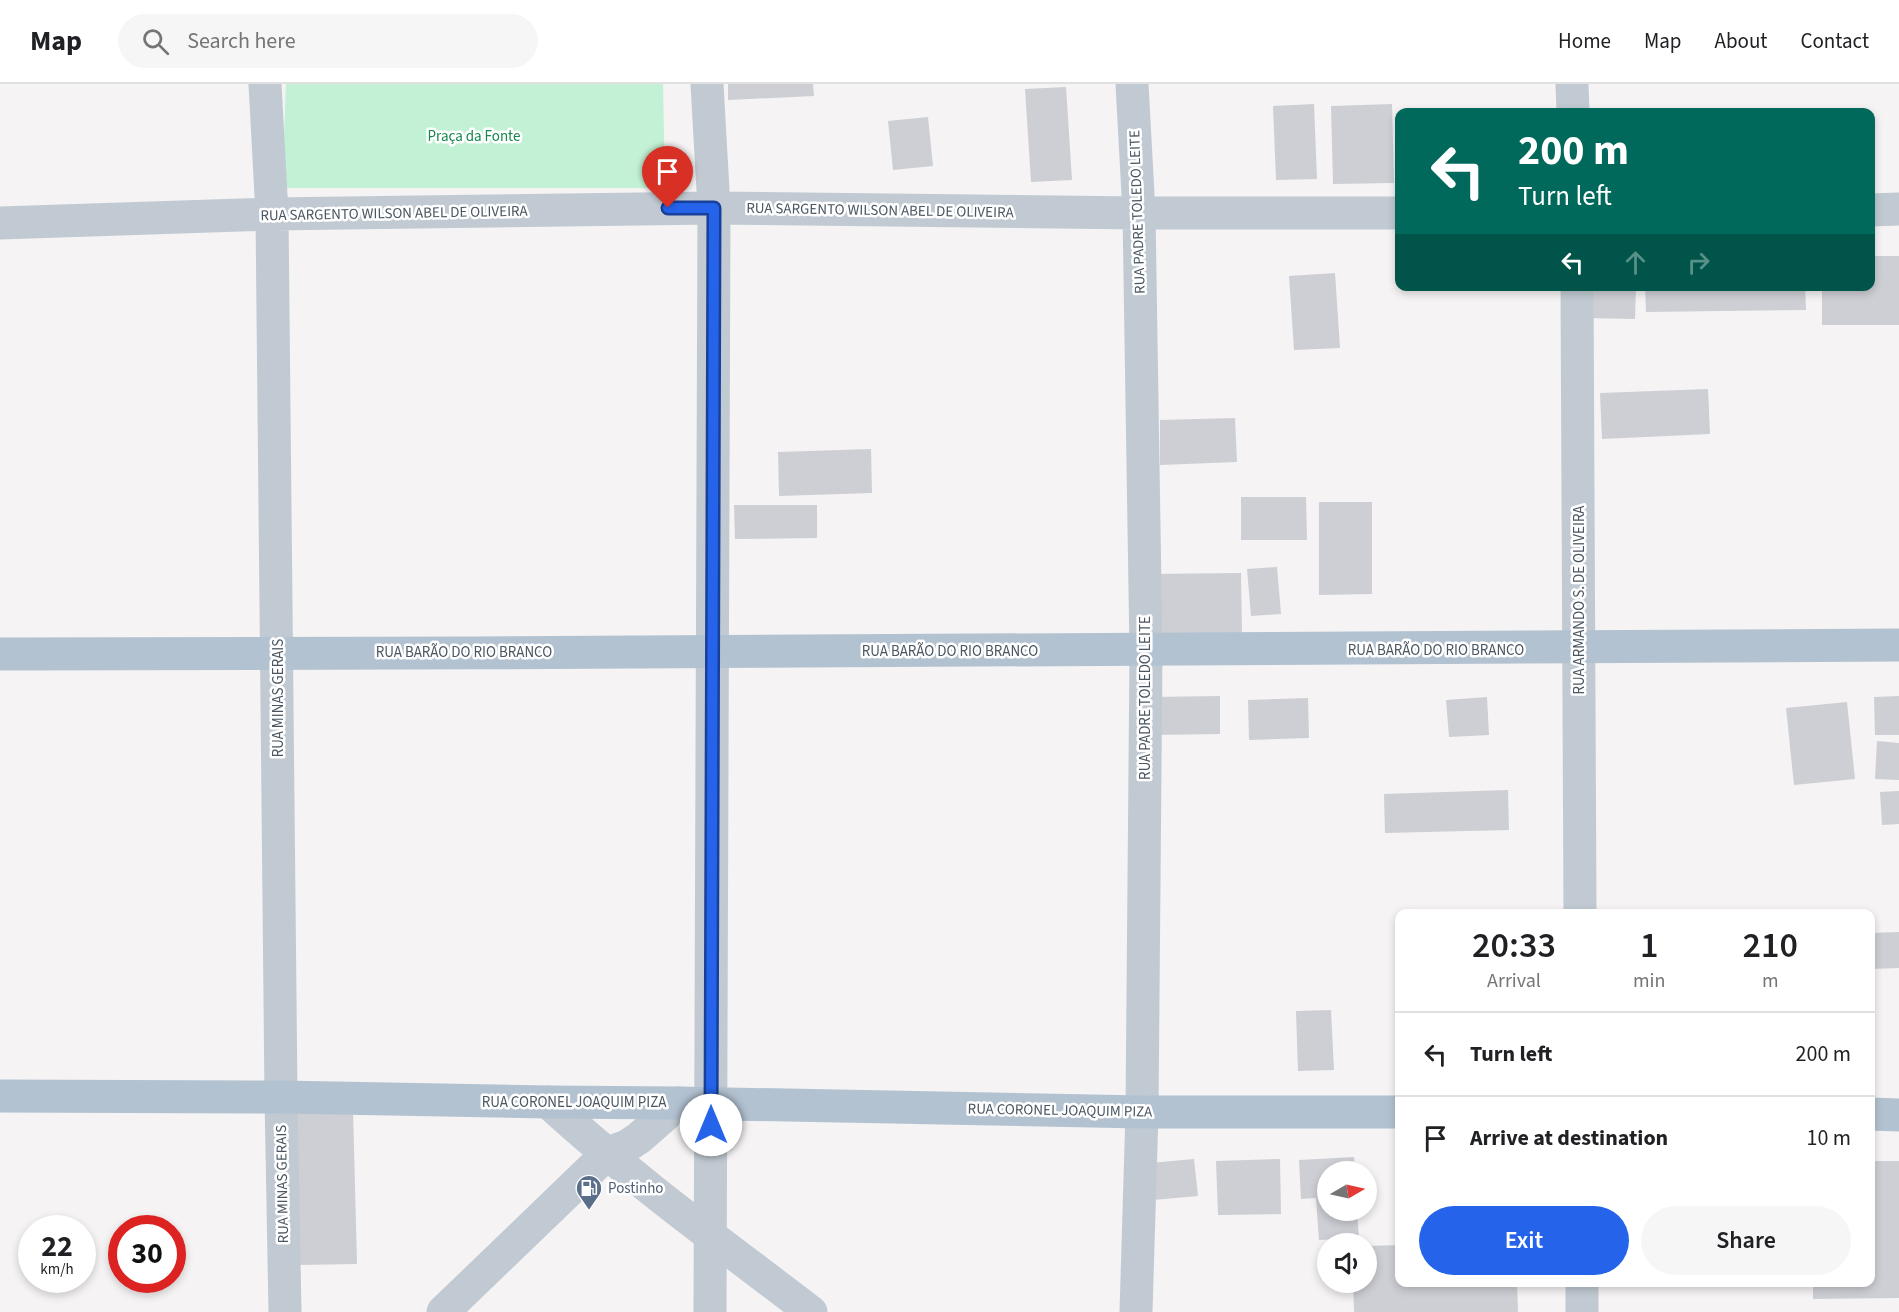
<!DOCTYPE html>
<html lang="en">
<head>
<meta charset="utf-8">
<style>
  :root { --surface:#fff; --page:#f6f6f6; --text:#202124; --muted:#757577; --line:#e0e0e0; --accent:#2563eb }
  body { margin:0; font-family:"Source Sans 3",sans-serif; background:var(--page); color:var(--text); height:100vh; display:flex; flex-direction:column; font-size:22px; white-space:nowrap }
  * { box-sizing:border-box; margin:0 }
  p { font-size:20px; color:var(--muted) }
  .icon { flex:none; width:33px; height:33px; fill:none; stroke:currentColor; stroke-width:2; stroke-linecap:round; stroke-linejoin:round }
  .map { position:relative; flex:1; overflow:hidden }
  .details { position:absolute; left:1395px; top:825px; width:480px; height:378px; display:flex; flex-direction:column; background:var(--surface); border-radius:12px; box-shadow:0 3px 9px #0003 }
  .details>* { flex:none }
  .hud { position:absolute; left:1395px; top:24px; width:480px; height:183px; border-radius:12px; box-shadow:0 3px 9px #0003; background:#00695c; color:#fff; overflow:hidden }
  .needle { width:39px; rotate:81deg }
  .fabs { position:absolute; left:1317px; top:1077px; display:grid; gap:12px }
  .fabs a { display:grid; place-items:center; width:60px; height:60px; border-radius:50%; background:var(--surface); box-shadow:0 3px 9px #0003; font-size:30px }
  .speed { position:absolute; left:18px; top:1131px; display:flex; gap:12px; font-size:30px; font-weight:700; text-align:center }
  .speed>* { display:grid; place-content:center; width:78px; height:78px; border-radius:50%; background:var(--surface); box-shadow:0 3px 9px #0003; line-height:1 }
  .speed small { font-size:15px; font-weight:400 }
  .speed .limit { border:9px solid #d22; background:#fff; color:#111 }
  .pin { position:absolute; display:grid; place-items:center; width:51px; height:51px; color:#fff; margin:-62px -26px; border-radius:50% 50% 50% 0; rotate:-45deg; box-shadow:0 0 6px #0007 }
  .pin .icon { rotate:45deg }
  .me { position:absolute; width:66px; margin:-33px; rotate:0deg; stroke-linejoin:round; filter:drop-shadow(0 0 4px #0008) }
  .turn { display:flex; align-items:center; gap:21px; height:126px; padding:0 24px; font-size:27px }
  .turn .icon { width:78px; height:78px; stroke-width:2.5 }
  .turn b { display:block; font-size:42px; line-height:51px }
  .lanes { display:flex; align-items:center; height:57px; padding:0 24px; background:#0003; justify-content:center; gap:30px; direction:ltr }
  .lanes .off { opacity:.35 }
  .eta { display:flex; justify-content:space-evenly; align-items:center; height:102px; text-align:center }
  .eta b { font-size:36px; font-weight:600; line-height:42px }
  .button { display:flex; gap:12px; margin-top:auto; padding:12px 24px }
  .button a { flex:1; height:69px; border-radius:36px; background:var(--accent); color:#fff; font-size:24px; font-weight:600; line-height:69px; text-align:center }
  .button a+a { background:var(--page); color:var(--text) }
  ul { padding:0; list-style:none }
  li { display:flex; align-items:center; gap:18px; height:84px; padding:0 24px; border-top:2px solid var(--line) }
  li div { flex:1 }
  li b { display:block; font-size:22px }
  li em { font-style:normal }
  header { display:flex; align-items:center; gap:36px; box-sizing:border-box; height:84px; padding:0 30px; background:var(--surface); border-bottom:2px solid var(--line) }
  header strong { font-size:28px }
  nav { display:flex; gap:33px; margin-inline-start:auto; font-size:21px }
  .search { width:420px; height:54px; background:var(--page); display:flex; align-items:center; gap:15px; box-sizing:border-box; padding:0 21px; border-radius:33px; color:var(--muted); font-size:22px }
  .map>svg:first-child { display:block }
  .green { fill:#c3f1d5 }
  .building { fill:#cdcfd5 }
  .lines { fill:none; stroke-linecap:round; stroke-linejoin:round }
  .minor { stroke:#c1cad2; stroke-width:33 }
  .major { stroke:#b3c2d1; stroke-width:33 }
  .route-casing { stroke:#184099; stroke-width:15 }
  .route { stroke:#2563eb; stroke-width:10 }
  .labels { text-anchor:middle; stroke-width:5; stroke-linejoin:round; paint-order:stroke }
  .park-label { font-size:15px; fill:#17864f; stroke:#fff }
  .street-label { font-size:15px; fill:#4a5661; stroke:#fff }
  .service-label { font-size:15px; fill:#4e5e75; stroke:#fff; text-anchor:start }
</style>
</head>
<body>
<header>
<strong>Map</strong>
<div class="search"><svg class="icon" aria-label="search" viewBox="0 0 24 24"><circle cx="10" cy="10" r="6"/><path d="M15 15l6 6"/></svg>Search here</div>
<nav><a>Home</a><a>Map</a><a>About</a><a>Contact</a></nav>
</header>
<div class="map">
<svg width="1899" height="1228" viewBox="0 0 1899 1228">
  <rect width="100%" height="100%" fill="#f5f3f3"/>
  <!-- green -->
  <path class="green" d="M286 0H663L665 104H282Z"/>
  <!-- building -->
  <path class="building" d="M728 0H813L814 12 728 16Z
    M1066 3 1072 96 1031 98 1025 5Z
    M1314 20 1317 95 1276 96 1273 22Z
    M1392 20 1394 99 1333 100 1331 22Z
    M928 33 933 82 893 86 888 37Z
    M1870 172H1899V241H1822V202H1870Z
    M1335 189 1340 264 1294 266 1289 192Z
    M1586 202H1636L1635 235 1585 234Z
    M1645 202H1805L1806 226 1646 228Z
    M1708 305 1710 350 1602 355 1600 309Z
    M1235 334 1237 378 1160 381V336Z
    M871 365 872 409 779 412 778 368Z
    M1241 413H1306L1307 456H1241Z
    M1319 418H1372V510L1319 511Z
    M734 421H817V454L735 455Z
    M1277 483 1281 530 1251 532 1247 485Z
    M1241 489 1242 550H1148L1147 490Z
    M1220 612V650L1151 651 1150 613Z
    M1899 612V651H1875L1874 613Z
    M1487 613 1489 651 1449 653 1446 616Z
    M1308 614 1309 654 1249 656 1248 616Z
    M1847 618 1855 695 1794 701 1786 624Z
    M1877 657 1899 659V696L1875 695Z
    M1508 706 1509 746 1385 749 1384 710Z
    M1899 707V740L1882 741 1880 708Z
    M1899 848V884L1870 885V849Z
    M1331 926 1334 986 1298 987 1296 927Z
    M291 1021 353 1025 357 1180 295 1181Z
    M1354 1073 1355 1088H1328V1126H1357L1359 1154 1319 1156 1316 1114 1301 1115 1299 1076Z
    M1194 1075 1198 1112 1153 1116 1150 1079Z
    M1280 1075 1281 1130 1218 1131 1216 1077Z
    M1870 1077H1899V1214L1813 1215V1198H1870Z
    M1400 1161V1198H1517L1518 1228H1354L1353 1198H1366V1162Z"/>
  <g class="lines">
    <!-- minor -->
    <path class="minor" d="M265 0 272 130 281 1013 285 1228
      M707 0 714 124 710 1228
      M1132 0 1139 129 1146 568 1142 1028 1136 1228
      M1572 0 1573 28
      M1870 126 1899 125
      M0 139 272 130 714 124 1139 129H1400
      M1577 202 1580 830
      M548 1018C631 1094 722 1160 811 1228
      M1582 1198V1228
      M443 1228 608 1069 627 1062 639 1054 679 1019"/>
    <!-- major -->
    <path class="major" d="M0 570C633 568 1266 569 1899 561
      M0 1012 281 1013 548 1018 679 1019 1142 1028H1400
      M1870 1030 1899 1031"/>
  </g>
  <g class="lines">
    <!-- route casing -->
    <g class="route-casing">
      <path id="route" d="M668 124H714L711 1041"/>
    </g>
    <!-- route -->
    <use href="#route" class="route"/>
  </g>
  <!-- icons -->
  <defs>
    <g id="fuel-pin" transform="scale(1.35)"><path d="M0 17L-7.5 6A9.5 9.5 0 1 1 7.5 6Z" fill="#5c6f8a" stroke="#fff"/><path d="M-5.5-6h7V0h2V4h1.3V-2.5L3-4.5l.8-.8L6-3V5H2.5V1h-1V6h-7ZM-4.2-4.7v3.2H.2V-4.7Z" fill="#fff"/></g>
  </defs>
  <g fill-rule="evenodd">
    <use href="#fuel-pin" x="589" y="1104"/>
  </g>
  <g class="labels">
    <!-- park labels -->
    <g class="park-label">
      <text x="474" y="57">Praça da Fonte</text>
    </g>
    <!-- street labels -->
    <g class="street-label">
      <text transform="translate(880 126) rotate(1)" y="5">RUA SARGENTO WILSON ABEL DE OLIVEIRA</text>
      <text transform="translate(1137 128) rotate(-92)" y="5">RUA PADRE TOLEDO LEITE</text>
      <text transform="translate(394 129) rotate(-1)" y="5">RUA SARGENTO WILSON ABEL DE OLIVEIRA</text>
      <text transform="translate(1579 516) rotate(-90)" y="5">RUA ARMANDO S. DE OLIVEIRA</text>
      <text x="1436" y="571">RUA BARÃO DO RIO BRANCO</text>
      <text x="950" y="572">RUA BARÃO DO RIO BRANCO</text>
      <text x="464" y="573">RUA BARÃO DO RIO BRANCO</text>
      <text transform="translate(278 614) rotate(-90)" y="5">RUA MINAS GERAIS</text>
      <text transform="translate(1145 614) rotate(-90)" y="5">RUA PADRE TOLEDO LEITE</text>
      <text x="574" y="1023">RUA CORONEL JOAQUIM PIZA</text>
      <text transform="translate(1060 1026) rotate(1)" y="5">RUA CORONEL JOAQUIM PIZA</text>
      <text transform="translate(282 1100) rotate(-91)" y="5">RUA MINAS GERAIS</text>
    </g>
    <!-- service labels -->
    <g class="service-label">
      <text x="608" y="1109">Postinho</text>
    </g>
  </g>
</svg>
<div class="fabs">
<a><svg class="needle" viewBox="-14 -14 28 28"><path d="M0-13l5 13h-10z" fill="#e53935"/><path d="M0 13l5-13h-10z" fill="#757577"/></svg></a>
<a><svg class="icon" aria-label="sound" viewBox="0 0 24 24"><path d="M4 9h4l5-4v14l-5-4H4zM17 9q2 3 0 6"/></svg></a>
</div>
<div class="speed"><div>22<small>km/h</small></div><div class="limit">30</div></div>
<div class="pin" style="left:668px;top:124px;background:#d93025"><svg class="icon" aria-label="arrive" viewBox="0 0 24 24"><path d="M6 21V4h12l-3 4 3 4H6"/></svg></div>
<svg class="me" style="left:711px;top:1041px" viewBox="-20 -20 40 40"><circle r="19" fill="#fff"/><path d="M0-13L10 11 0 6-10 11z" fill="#2563eb"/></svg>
<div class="hud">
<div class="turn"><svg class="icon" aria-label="left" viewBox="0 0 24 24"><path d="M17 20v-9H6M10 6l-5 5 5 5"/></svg><div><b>200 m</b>Turn left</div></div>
<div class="lanes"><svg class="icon" aria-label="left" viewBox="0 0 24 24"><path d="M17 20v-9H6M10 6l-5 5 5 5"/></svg><svg class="icon off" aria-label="ahead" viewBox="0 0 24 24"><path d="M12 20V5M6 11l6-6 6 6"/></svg><svg class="icon off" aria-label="right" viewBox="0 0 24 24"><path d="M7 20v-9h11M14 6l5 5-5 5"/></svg></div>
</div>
<section class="details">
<div class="eta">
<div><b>20:33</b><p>Arrival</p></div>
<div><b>1</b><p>min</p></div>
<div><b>210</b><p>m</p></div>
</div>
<ul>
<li><svg class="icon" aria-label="left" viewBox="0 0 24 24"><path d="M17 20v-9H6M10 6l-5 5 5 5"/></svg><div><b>Turn left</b></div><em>200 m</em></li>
<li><svg class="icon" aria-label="arrive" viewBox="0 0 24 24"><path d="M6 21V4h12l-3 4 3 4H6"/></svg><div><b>Arrive at destination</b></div><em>10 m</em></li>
</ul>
<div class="button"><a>Exit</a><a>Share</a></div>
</section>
</div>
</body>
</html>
